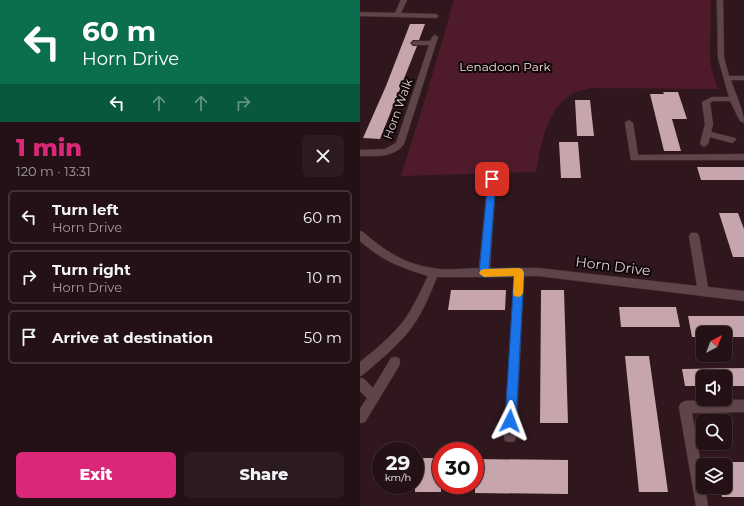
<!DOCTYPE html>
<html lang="en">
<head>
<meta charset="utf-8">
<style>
  :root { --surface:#231116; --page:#2b1a1f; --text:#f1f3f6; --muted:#a39da1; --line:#403135; --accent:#db2777 }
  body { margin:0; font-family:Montserrat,sans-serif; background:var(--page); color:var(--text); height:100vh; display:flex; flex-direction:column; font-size:15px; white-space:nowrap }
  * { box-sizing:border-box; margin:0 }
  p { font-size:13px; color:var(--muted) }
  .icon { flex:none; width:22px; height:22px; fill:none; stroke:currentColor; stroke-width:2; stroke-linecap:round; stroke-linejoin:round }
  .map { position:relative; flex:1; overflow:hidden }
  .drawer { display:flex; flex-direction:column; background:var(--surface); width:360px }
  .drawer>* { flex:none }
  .guide { background:#0b6e4f; color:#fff; overflow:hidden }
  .needle { width:26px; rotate:42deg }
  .buttons { position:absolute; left:336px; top:326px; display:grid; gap:8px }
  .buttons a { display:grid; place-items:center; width:36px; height:36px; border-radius:6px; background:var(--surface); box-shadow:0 1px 3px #0004,0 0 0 1px var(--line); font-size:20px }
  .speed { position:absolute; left:12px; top:442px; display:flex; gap:8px; font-size:20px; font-weight:700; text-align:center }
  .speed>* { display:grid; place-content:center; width:52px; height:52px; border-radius:50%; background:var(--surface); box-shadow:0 1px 3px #0004,0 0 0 1px var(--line); line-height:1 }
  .speed small { font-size:10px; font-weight:400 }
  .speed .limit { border:6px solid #d22; background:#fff; color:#111 }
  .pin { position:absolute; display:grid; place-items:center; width:34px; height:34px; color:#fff; margin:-17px; border-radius:8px; box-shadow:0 2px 6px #0006 }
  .me { position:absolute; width:44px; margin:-22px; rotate:3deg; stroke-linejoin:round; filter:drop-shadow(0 0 3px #0008) }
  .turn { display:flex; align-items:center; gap:14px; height:84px; padding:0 16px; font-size:18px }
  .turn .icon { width:52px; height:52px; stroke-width:2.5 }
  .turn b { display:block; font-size:28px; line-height:34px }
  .lanes { display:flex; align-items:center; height:38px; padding:0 16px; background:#0003; justify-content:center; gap:20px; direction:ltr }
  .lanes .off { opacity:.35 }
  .round { display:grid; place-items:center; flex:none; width:42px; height:42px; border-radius:6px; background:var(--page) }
  .summary { display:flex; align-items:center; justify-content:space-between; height:68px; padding:0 16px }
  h1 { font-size:24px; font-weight:800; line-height:30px; color:var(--accent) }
  .cta { display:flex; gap:8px; margin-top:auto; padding:8px 16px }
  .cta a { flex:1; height:46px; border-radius:6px; background:var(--accent); color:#fff; font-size:16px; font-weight:800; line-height:46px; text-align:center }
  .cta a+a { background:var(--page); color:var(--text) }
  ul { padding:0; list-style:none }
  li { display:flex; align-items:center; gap:12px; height:54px; margin:0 8px 6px; padding:0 8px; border:2px solid var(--line); border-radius:6px }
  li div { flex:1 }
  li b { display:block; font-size:15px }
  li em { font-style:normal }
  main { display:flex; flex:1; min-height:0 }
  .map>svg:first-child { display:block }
  .green { fill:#4f1b2a }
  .building { fill:#c6a6ac }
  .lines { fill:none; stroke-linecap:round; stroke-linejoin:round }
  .lane-casing { stroke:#463437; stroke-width:1 }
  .street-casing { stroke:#463437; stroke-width:1 }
  .lane { fill:#5f444a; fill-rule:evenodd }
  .street { fill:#5f444a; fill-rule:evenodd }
  .route { fill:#1a73e8; stroke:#114b97 }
  .slow { fill:#f59e0b }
  .labels { text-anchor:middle; stroke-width:4; stroke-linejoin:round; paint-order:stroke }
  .far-park-label { font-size:12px; fill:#f3dee1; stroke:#100608 }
  .far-street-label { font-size:12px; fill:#dfced1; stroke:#100608 }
  .street-label { font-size:14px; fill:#dfced1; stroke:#100608 }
</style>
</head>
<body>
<main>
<section class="drawer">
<div class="guide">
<div class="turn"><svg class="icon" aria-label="left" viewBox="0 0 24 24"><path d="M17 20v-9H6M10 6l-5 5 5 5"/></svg><div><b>60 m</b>Horn Drive</div></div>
<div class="lanes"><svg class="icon" aria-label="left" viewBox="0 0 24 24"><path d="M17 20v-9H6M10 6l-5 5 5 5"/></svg><svg class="icon off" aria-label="ahead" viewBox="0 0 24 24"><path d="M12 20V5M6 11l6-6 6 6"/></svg><svg class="icon off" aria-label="ahead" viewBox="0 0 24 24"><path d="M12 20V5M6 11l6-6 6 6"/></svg><svg class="icon off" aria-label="right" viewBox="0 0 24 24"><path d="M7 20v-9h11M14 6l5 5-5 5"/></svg></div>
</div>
<div class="summary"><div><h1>1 min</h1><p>120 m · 13:31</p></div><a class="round"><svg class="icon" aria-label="close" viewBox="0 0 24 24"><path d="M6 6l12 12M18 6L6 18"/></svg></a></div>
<ul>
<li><svg class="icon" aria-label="left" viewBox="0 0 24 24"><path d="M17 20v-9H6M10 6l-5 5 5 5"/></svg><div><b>Turn left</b><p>Horn Drive</p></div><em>60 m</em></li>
<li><svg class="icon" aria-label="right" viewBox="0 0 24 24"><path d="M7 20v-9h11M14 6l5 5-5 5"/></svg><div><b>Turn right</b><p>Horn Drive</p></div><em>10 m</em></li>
<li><svg class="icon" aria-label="arrive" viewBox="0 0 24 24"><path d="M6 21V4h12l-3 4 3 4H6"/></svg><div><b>Arrive at destination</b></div><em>50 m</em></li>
</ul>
<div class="cta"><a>Exit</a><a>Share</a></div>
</section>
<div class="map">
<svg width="384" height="506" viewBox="0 0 384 506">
  <rect width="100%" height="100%" fill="#2f171d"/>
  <!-- green -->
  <path class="green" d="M94 0H351L350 55 351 68 358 89 231 88C227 89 221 90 216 92 187 105 181 144 176 172L41 176 70 83Z"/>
  <!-- building -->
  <path class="building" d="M50 24H65L59 40H53L50 43 53 46H57L20 139 3 138 26 86Z
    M303 92H318L327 119H312L321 151H304L290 94H304Z
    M215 100H230L234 136H217Z
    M199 142H218L221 178H201Z
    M337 167H384V180H341Z
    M359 213H378L384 229V257H373Z
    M91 290H146L145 310H88Z
    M181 290H204L208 423H180Z
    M259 307H316L320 327H261Z
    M328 316H384V337H365V333H343V337H332Z
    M265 356H289L308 492H279Z
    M384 368V386H365V377H343V386H325L322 369Z
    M55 458H81V492H55Z
    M115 459 208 460V494L115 493Z
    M356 462H384V497H362L360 487H365V465H356Z"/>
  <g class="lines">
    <!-- lane casing -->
    <g class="lane-casing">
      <path id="lane" d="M35 357 39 358 40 362 39 366 5 422 0 423V409L7 398 0 391V378L4 379 13 388 31 358Z
        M384 400V412L332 413 343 476V487H345L348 506H336L319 407 321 403 325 401Z"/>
    </g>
    <!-- street casing -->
    <g class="street-casing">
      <path id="street" d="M41 0H47L41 13 76 14 79 16 76 18 0 16V12L35 13Z
        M357 0H363L364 58 369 76H384V80H371C375 93 384 111 384 123L380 121 370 101H353L350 103 353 124 351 132 375 138 376 140 372 143 350 137 348 144 344 147 340 144 345 124 342 102 352 97H369L358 58Z
        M75 35 78 37 44 144C34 158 16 156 0 156V150L25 149 36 143 69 45H54L51 43 54 41H70L73 36Z
        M269 120 273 123 278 155 384 154V160H271L265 123Z
        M132 176 136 179 130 268H178L337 286 329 236 331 233H337L339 236 348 287 384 291V301L178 276H164L156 436 155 441 150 442 145 441 144 436 154 277H77C70 294 63 312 52 327 39 345 21 359 4 374L0 376V362C16 349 32 336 45 319 54 306 61 290 68 276 39 267 23 261 0 241V231L3 232C25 251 44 264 73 268 88 271 105 268 119 268L128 179Z"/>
    </g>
    <!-- lane -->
    <use href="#lane" class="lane"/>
    <!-- street -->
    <use href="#street" class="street"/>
  </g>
  <!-- route -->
  <path class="route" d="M132 176 136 179 129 269 159 268 162 269 164 272 156 421 154 425 150 427 146 425 145 421 154 276 124 277 120 275 119 273 128 179Z"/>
  <!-- slow -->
  <path class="slow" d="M159 268 162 269 164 272 163 293 161 296 158 297 154 296 153 293 154 276 124 277 121 275 119 273 121 270 124 269Z"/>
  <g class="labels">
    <!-- far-park labels -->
    <g class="far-park-label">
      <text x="145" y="71">Lenadoon Park</text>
    </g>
    <!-- far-street labels -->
    <g class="far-street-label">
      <text transform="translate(38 109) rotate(-70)" y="4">Horn Walk</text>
    </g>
    <!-- street labels -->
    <g class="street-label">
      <text transform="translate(253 266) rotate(7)" y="5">Horn Drive</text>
    </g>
  </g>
</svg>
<div class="buttons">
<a><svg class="needle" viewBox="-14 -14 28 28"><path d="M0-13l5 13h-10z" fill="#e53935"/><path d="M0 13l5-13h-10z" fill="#a39da1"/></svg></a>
<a><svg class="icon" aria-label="sound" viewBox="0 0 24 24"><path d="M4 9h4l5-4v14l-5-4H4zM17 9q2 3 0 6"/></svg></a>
<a><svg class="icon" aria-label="search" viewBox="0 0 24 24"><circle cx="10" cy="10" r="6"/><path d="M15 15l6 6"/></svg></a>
<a><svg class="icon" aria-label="layers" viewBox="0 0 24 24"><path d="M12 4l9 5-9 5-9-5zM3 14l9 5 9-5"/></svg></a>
</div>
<div class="speed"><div>29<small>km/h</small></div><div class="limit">30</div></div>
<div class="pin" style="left:132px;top:179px;background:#d93025"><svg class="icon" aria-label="arrive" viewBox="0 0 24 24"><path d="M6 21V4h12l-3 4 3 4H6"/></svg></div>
<svg class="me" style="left:150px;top:421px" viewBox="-20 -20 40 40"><path d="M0-17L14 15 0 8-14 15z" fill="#1a73e8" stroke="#fff" stroke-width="4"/></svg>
</div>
</main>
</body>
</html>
